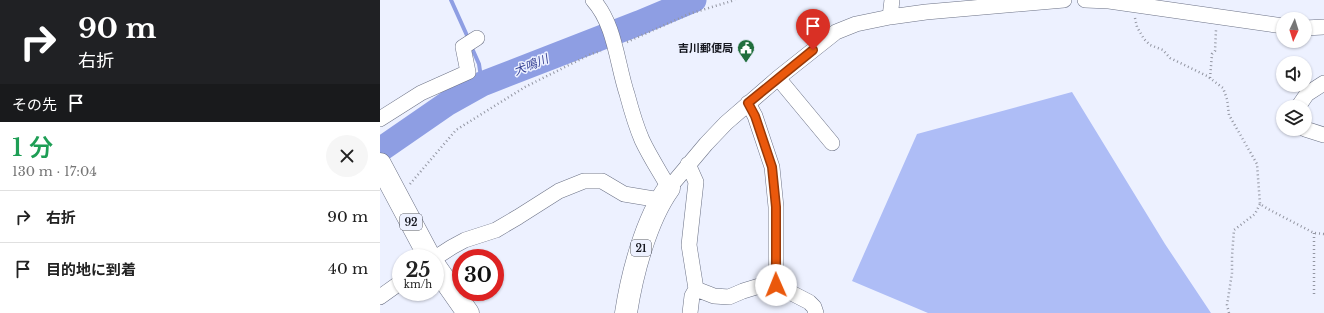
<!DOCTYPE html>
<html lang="ja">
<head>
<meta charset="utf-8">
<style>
  :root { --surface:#fff; --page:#f6f6f6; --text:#222; --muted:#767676; --line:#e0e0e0 }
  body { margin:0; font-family:"Libre Baskerville","Noto Sans JP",serif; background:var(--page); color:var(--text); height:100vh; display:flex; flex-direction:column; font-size:15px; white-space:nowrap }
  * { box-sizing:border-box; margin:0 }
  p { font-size:13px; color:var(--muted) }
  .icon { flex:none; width:22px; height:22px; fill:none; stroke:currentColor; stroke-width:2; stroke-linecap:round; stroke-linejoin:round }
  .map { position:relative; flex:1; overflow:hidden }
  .panel { display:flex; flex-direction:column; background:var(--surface); width:380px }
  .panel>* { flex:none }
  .guide { background:#202124; color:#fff; overflow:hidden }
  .needle { width:26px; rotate:184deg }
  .tools { position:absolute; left:896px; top:12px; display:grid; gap:8px }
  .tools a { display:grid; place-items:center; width:36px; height:36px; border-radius:50%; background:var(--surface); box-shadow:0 1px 3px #0004; font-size:20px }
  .speed { position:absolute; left:12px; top:249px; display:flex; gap:8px; font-size:20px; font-weight:700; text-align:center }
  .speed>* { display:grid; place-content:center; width:52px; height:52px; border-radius:50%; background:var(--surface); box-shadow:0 1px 3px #0004; line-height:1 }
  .speed small { font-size:10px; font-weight:400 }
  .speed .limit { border:6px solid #d22; background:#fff; color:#111 }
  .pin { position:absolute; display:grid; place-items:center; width:34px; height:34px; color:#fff; margin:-41px -17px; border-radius:50% 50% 50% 0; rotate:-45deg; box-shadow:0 0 4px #0007 }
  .pin .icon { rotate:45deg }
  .me { position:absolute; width:44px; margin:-22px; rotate:359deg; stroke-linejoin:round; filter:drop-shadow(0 0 3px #0008) }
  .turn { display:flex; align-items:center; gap:14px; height:84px; padding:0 12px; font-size:18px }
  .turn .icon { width:52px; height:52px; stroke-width:2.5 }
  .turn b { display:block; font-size:28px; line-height:34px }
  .then { display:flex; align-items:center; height:38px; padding:0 12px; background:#0003; gap:8px; font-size:15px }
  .round { display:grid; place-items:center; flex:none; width:42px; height:42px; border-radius:21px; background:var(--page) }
  .overview { display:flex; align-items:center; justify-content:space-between; height:68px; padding:0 12px }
  h1 { font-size:24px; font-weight:600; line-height:30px; color:#1e9e55 }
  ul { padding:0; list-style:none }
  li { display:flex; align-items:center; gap:12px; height:52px; padding:0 12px; border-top:1px solid var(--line) }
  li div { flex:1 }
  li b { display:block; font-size:15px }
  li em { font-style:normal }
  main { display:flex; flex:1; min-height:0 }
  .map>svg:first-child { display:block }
  .forest { fill:#aebdf6 }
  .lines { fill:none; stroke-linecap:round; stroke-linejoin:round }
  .stream { stroke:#8e9ee3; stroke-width:4 }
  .river { stroke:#8e9ee3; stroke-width:25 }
  .street-casing { stroke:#6c7286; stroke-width:16 }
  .primary-casing { stroke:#6c7286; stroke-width:23 }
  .path { stroke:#9396a2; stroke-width:2.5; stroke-dasharray:1 3; stroke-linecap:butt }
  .street { stroke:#fff; stroke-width:15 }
  .primary { stroke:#fff; stroke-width:22 }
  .route-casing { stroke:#983908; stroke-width:10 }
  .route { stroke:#ea580c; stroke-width:7 }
  .labels { text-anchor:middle; stroke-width:3; stroke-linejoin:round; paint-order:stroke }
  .shield { fill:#edf1ff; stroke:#555862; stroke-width:1 }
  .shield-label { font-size:10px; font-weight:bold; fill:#14161e }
  .poi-label { font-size:11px; font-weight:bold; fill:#14161e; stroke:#edf1ff; text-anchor:end }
  .water-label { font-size:12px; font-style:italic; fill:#394496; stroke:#edf1ff }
</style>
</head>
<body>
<main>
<section class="panel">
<div class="guide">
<div class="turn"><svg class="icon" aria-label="right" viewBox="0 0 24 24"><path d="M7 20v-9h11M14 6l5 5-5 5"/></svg><div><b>90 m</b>右折</div></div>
<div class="then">その先<svg class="icon" aria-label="arrive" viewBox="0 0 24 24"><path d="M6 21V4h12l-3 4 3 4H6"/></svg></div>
</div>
<div class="overview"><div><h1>1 分</h1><p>130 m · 17:04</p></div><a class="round"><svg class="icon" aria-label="close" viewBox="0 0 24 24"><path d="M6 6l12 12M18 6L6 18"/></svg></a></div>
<ul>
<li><svg class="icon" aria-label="right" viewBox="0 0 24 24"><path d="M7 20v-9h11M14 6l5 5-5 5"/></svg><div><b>右折</b></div><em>90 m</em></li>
<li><svg class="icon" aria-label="arrive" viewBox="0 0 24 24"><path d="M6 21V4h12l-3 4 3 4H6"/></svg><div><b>目的地に到着</b></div><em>40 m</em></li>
</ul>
</section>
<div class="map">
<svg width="944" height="313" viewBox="0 0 944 313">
  <rect width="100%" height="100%" fill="#edf1ff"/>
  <!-- forest -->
  <path class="forest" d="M692 92 785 244 831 313H548L472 281 537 134Z"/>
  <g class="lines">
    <!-- stream -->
    <path class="stream" d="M71 0 89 40
      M91 46 99 64 102 84"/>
    <!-- river -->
    <path class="river" d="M0 150 68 103 102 84 259 23 314 0"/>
    <!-- street casing -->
    <g class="street-casing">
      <path id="street" d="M213 0C235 24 237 64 247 94 251 109 256 126 262 140 270 157 280 172 289 188L326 144 346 123 398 78 456 32 476 24 510 17 546 12 684 0
        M705 0 729 1 903 26
        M510 17 512 0
        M925 28 944 27
        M398 78 452 143
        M368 103 375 116 392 167 396 207V285
        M918 107 927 94 944 83
        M0 119 41 93 88 72 83 47 97 38
        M925 129 944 135
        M308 164 316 182 309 245 316 289 312 296 310 313
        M55 258 72 247 85 240 116 230 138 217 179 191 204 181H222L244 194 280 200
        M316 289 334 296 349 297 363 291 386 284 396 285 429 302 434 307 436 313
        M0 297 21 282"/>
    </g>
    <!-- primary casing -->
    <g class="primary-casing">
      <path id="primary" d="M0 164 50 258
        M55 266 88 313
        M246 313C252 274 266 220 289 188"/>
    </g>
    <!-- path -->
    <path class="path" d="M755 18 757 27 764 39 770 45 783 50 790 58 827 76 843 88 847 99 849 115 877 164 880 204 888 209 934 233 944 234
      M247 42 309 14 355 0
      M830 78 832 54 835 51 836 30
      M30 184 76 130 145 87 211 54 221 51
      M934 233V296
      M849 313 847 305 852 273V256L854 230 875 214 880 204"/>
    <!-- street -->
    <use href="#street" class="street"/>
    <!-- primary -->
    <use href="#primary" class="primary"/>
  </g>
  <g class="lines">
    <!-- route casing -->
    <g class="route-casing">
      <path id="route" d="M396 285V207L392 167 375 116 368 103 433 50"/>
    </g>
    <!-- route -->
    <use href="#route" class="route"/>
  </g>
  <!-- icons -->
  <defs>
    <g id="civic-pin" transform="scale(0.9)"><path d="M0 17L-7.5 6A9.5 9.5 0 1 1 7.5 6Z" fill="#216e3d" stroke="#edf1ff"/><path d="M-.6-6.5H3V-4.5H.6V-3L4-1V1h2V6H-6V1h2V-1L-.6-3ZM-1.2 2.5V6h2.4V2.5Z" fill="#fff"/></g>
  </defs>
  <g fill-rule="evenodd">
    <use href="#civic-pin" x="366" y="48"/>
  </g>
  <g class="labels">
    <!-- shield labels -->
    <g class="shield">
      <rect x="20" y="214" width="22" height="16" rx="3"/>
      <rect x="251" y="240" width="20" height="16" rx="3"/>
    </g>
    <g class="shield-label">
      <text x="31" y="226">92</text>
      <text x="261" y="252">21</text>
    </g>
    <!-- poi labels -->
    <g class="poi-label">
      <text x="353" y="52">吉川郵便局</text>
    </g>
    <!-- water labels -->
    <g class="water-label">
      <text transform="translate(151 65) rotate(-22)" y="4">犬鳴川</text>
    </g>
  </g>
</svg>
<div class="tools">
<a><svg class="needle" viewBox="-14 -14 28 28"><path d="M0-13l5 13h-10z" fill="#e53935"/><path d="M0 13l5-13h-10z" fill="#767676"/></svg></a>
<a><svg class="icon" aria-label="sound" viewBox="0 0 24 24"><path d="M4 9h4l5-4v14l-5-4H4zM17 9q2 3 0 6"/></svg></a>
<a><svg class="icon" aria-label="layers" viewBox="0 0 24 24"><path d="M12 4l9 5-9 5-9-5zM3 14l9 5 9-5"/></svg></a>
</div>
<div class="speed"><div>25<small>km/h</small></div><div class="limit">30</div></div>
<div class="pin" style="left:433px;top:50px;background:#d93025"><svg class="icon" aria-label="arrive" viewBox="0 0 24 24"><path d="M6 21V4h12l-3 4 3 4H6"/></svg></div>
<svg class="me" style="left:396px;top:285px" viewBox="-20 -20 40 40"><circle r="19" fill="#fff"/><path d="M0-13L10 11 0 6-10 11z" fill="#ea580c"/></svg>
</div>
</main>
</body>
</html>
